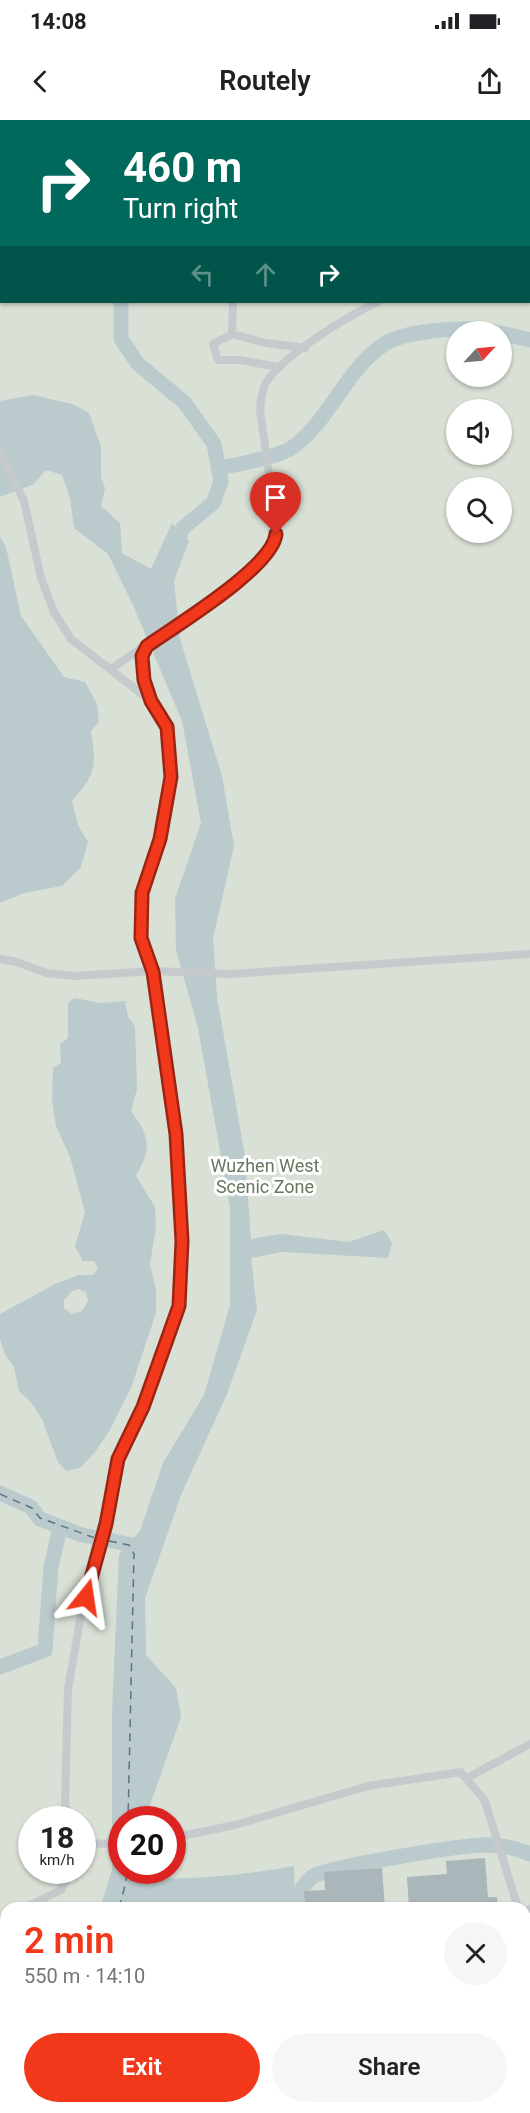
<!DOCTYPE html>
<html lang="en">
<head>
<meta charset="utf-8">
<style>
  :root { --surface:#fff; --page:#f6f6f6; --text:#202124; --muted:#757577; --accent:#f1381b }
  body { margin:0; font-family:Roboto,sans-serif; background:var(--page); color:var(--text); height:100vh; display:flex; flex-direction:column; font-size:22px; white-space:nowrap }
  * { box-sizing:border-box; margin:0 }
  p { font-size:20px; color:var(--muted) }
  .icon { flex:none; width:33px; height:33px; fill:none; stroke:currentColor; stroke-width:2; stroke-linecap:round; stroke-linejoin:round }
  .map { position:relative; flex:1; overflow:hidden }
  .side { position:absolute; left:0px; top:1782px; width:531px; height:212px; display:flex; flex-direction:column; background:var(--surface); border-radius:18px 18px 0 0; box-shadow:0 2px 4px #0004 }
  .side>* { flex:none }
  .guide { position:absolute; left:0px; top:0px; width:531px; height:183px; box-shadow:0 2px 4px #0004; background:#00695c; color:#fff; overflow:hidden }
  .needle { width:39px; rotate:64deg }
  .tools { position:absolute; left:446px; top:201px; display:grid; gap:12px }
  .tools a { display:grid; place-items:center; width:66px; height:66px; border-radius:50%; background:var(--surface); box-shadow:0 2px 4px #0004; font-size:30px }
  .speed { position:absolute; left:18px; top:1686px; display:flex; gap:12px; font-size:30px; font-weight:700; text-align:center }
  .speed>* { display:grid; place-content:center; width:78px; height:78px; border-radius:50%; background:var(--surface); box-shadow:0 2px 4px #0004; line-height:1 }
  .speed small { font-size:15px; font-weight:400 }
  .speed .limit { border:9px solid #d22; background:#fff; color:#111 }
  .pin { position:absolute; display:grid; place-items:center; width:51px; height:51px; color:#fff; margin:-62px -26px; border-radius:50% 50% 50% 0; rotate:-45deg; box-shadow:0 0 6px #0007 }
  .pin .icon { rotate:45deg }
  .me { position:absolute; width:66px; margin:-33px; rotate:15deg; stroke-linejoin:round; filter:drop-shadow(0 0 4px #0008) }
  .turn { display:flex; align-items:center; gap:21px; height:126px; padding:0 24px; font-size:27px }
  .turn .icon { width:78px; height:78px; stroke-width:2.5 }
  .turn b { display:block; font-size:42px; line-height:51px }
  .lanes { display:flex; align-items:center; height:57px; padding:0 24px; background:#0003; justify-content:center; gap:30px; direction:ltr }
  .lanes .off { opacity:.35 }
  .round { display:grid; place-items:center; flex:none; width:63px; height:63px; border-radius:32px; background:var(--page) }
  .summary { display:flex; align-items:center; justify-content:space-between; height:102px; padding:0 24px }
  h1 { font-size:36px; font-weight:600; line-height:45px; color:var(--accent) }
  .button { display:flex; gap:12px; margin-top:auto; padding:12px 24px }
  .button a { flex:1; height:69px; border-radius:36px; background:var(--accent); color:#fff; font-size:24px; font-weight:600; line-height:69px; text-align:center }
  .button a+a { background:var(--page); color:var(--text) }
  .status { display:flex; justify-content:space-between; align-items:center; height:42px; padding:0 30px; background:var(--surface); direction:ltr }
  .status svg { height:16px; fill:currentColor }
  header { display:flex; justify-content:space-between; align-items:center; height:78px; padding:0 24px; background:var(--surface); font-size:27px; font-weight:600 }
  .map>svg:first-child { display:block }
  .green { fill:#d9e0d5; fill-rule:evenodd }
  .water { fill:#bbcacd; fill-rule:evenodd }
  .lines { fill:none; stroke-linecap:round; stroke-linejoin:round }
  .canal { stroke:#bbcacd; stroke-width:15 }
  .ferry { stroke:#5a767c; stroke-width:1.5; stroke-dasharray:8 6; stroke-linecap:butt }
  .building { fill:#abb6ba }
  .lane { stroke:#c5cacd; stroke-width:8 }
  .street { stroke:#c5cacd; stroke-width:15 }
  .route-casing { stroke:#9d2412; stroke-width:15 }
  .route { stroke:#f1381b; stroke-width:10 }
  .labels { text-anchor:middle; stroke-width:6; stroke-linejoin:round; paint-order:stroke }
  .park-label { font-size:18px; fill:#66795f; stroke:#fff }
</style>
</head>
<body>
<div class="status"><b>14:08</b><svg viewBox="0 0 49 12"><path d="M0 12V9h3v3zM5 12V6h3v6zM10 12V3h3v9zM15 12V0h3v12zM26 1h20v11H26zM47 4h2v5h-2z"/></svg></div>
<header><svg class="icon" aria-label="back" viewBox="0 0 24 24"><path d="M15 5l-7 7 7 7"/></svg>Routely<svg class="icon" aria-label="share" viewBox="0 0 24 24"><path d="M12 15V3M7 8l5-5 5 5M5 13v7h14v-7"/></svg></header>
<div class="map">
<svg width="530" height="1993" viewBox="0 0 530 1993">
  <rect width="100%" height="100%" fill="#f8f7f4"/>
  <!-- green -->
  <path class="green" d="M0 0 143 1 2 2V182H530V156V1993H0ZM456 212H501V256H456ZM456 290H501V334H456ZM456 368H501V412H456ZM32 1700H82V1750H32ZM122 1700H172V1750H122ZM6 1788H525V1988H6Z"/>
  <!-- water -->
  <path class="water" d="M33 275 72 284 89 293 101 327V357L105 368 101 386 120 403 122 433 151 449 172 403 189 421 174 461 180 519 222 656 234 726 213 819 217 877 245 1036 251 1119 281 1114 349 1122 384 1110 392 1123 388 1138 282 1132 251 1138 257 1190 227 1274 181 1375 145 1478 146 1535 176 1568 181 1597 145 1699 122 1700V1750L144 1751 145 1758C195 1760 245 1755 294 1746L295 1788H100L112 1750V1593L119 1434 140 1411 163 1343 204 1275 230 1185V1087L198 908 176 830 175 779 201 703 182 601 133 485 108 434 74 408 70 378 62 355 46 350 34 364 0 377V281Z
    M0 417 6 427 21 496 64 557 85 562 97 584 99 602 91 611C96 648 97 652 72 681L78 705 88 722 81 747 62 766 24 773 0 783Z
    M74 878 101 883 125 881 128 897 135 906 137 969 131 991C150 1017 152 1028 136 1056L155 1087 156 1107 150 1144 156 1170V1193L131 1268 110 1310 95 1332 80 1348 66 1351 58 1342 42 1299 30 1281 19 1271 14 1247 5 1234 0 1219V1194L55 1164 79 1155H93L98 1149 94 1141H83L75 1126 85 1092 70 1037 56 1006 52 980 53 948 61 943 60 924 68 918V883ZM78 1169 86 1172 88 1181 82 1191 72 1194 64 1188V1180L71 1172Z
    M6 1878V1988H150L151 1993H0V1879Z
    M194 1988H298L296 1993H197Z"/>
  <g class="lines">
    <!-- canal -->
    <path class="canal" d="M121 182V219L138 244 184 282 214 324 221 362 213 383 183 408 174 430
      M501 213 530 220
      M218 348C235 345 280 337 293 327 330 300 345 251 383 225 396 216 416 213 431 211 453 209 474 207 495 212
      M0 1373 31 1387 40 1399 82 1415 138 1426
      M0 1547 45 1530 51 1447 60 1407
      M293 1788C295 1778 304 1764 312 1757 325 1747 464 1725 485 1725 500 1725 517 1728 530 1734"/>
    <!-- ferry -->
    <path class="ferry" d="M0 1374 32 1388 40 1398 95 1418
      M109 1421 129 1425 134 1434 128 1700
      M119 1788 126 1762 127 1750
      M0 1912 6 1916
      M0 1932 6 1938
      M30 1988 33 1993
      M25 1993V1988
      M81 1993V1988"/>
  </g>
  <!-- building -->
  <path class="building" d="M485 1738 488 1777H497L498 1788H409L407 1757 447 1754 446 1741Z
    M382 1748 385 1788H305L304 1771 325 1770 324 1752Z"/>
  <g class="lines">
    <!-- lane -->
    <path class="lane" d="M125 0 127 2
      M233 182 232 214 266 223 305 228
      M232 214 213 224 218 240H239L279 247
      M0 332 24 381 41 458 54 492 71 519 151 581 167 607 171 657 160 719 142 773 141 818 153 851 176 1014 182 1121 179 1186 143 1286 118 1339 106 1403
      M146 528 142 545 151 580
      M111 549 245 456 271 430 275 419 276 403 260 290C261 281 261 272 266 263 282 236 349 195 378 182
      M0 839 17 842 46 853 75 856 153 851 229 854 530 834
      M467 1658 530 1624
      M70 1700 65 1685 68 1569 81 1495 95 1441
      M172 1718 235 1705 368 1666 461 1652 485 1681 518 1788
      M82 1720 86 1724 122 1723
      M24 1788 61 1770 71 1750
      M525 1795 530 1789
      M0 1837 6 1834 3 1798 6 1797
      M509 1993 510 1988"/>
    <!-- street -->
    <path class="street" d="M95 1441 106 1403"/>
  </g>
  <g class="lines">
    <!-- route casing -->
    <g class="route-casing">
      <path id="route" d="M86 1477 106 1404 118 1339 143 1287 179 1186 182 1121 176 1014 153 852 141 818 142 773 160 719 171 657 167 607 151 581 144 560 142 536 147 526C175 506 273 447 276 414"/>
    </g>
    <!-- route -->
    <use href="#route" class="route"/>
  </g>
  <g class="labels">
    <!-- park labels -->
    <g class="park-label">
      <text x="265" y="1052">Wuzhen West<tspan x="265" dy="21">Scenic Zone</tspan></text>
    </g>
  </g>
</svg>
<div class="tools">
<a><svg class="needle" viewBox="-14 -14 28 28"><path d="M0-13l5 13h-10z" fill="#e53935"/><path d="M0 13l5-13h-10z" fill="#757577"/></svg></a>
<a><svg class="icon" aria-label="sound" viewBox="0 0 24 24"><path d="M4 9h4l5-4v14l-5-4H4zM17 9q2 3 0 6"/></svg></a>
<a><svg class="icon" aria-label="search" viewBox="0 0 24 24"><circle cx="10" cy="10" r="6"/><path d="M15 15l6 6"/></svg></a>
</div>
<div class="speed"><div>18<small>km/h</small></div><div class="limit">20</div></div>
<div class="pin" style="left:276px;top:414px;background:#d93025"><svg class="icon" aria-label="arrive" viewBox="0 0 24 24"><path d="M6 21V4h12l-3 4 3 4H6"/></svg></div>
<svg class="me" style="left:86px;top:1477px" viewBox="-20 -20 40 40"><path d="M0-17L14 15 0 8-14 15z" fill="#f1381b" stroke="#fff" stroke-width="4"/></svg>
<div class="guide">
<div class="turn"><svg class="icon" aria-label="right" viewBox="0 0 24 24"><path d="M7 20v-9h11M14 6l5 5-5 5"/></svg><div><b>460 m</b>Turn right</div></div>
<div class="lanes"><svg class="icon off" aria-label="left" viewBox="0 0 24 24"><path d="M17 20v-9H6M10 6l-5 5 5 5"/></svg><svg class="icon off" aria-label="ahead" viewBox="0 0 24 24"><path d="M12 20V5M6 11l6-6 6 6"/></svg><svg class="icon" aria-label="right" viewBox="0 0 24 24"><path d="M7 20v-9h11M14 6l5 5-5 5"/></svg></div>
</div>
<section class="side">
<div class="summary"><div><h1>2 min</h1><p>550 m · 14:10</p></div><a class="round"><svg class="icon" aria-label="close" viewBox="0 0 24 24"><path d="M6 6l12 12M18 6L6 18"/></svg></a></div>
<div class="button"><a>Exit</a><a>Share</a></div>
</section>
</div>
</body>
</html>
